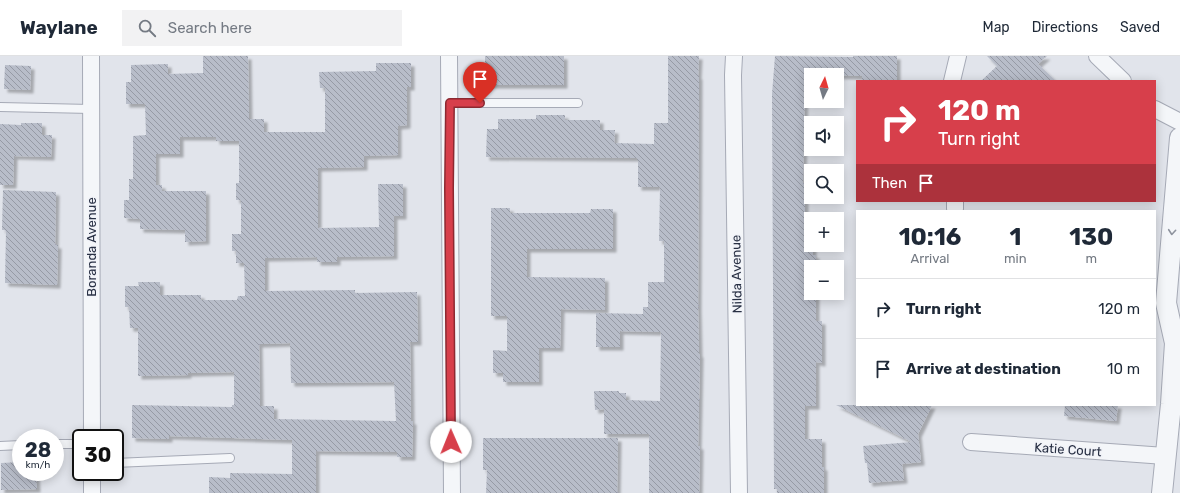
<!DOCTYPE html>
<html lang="en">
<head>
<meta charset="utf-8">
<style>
  :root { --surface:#fff; --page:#f2f2f3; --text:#1f2937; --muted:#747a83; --line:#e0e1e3 }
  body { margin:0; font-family:Rubik,sans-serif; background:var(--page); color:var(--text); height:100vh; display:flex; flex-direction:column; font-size:15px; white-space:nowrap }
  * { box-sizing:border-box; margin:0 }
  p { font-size:13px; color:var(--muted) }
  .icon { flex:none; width:22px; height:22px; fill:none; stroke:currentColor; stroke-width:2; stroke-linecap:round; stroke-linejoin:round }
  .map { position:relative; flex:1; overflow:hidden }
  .sheet { position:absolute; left:856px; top:154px; width:300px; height:196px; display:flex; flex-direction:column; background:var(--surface); border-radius:0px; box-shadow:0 2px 10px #0003 }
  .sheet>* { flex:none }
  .hud { position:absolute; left:856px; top:24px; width:300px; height:122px; border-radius:0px; box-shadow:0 2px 10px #0003; background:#d73f4b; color:#fff; overflow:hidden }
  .needle { width:26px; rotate:5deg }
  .fabs { position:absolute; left:804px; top:12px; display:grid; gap:8px }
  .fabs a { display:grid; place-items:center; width:40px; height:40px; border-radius:0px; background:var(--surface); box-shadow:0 2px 10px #0003; font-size:20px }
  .speed { position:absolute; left:12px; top:373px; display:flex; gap:8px; font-size:20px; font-weight:700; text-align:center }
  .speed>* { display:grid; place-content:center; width:52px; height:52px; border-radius:50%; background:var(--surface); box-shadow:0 2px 10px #0003; line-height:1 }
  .speed small { font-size:10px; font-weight:400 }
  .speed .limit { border:2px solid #111; border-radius:6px; background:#fff; color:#111 }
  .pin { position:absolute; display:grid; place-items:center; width:34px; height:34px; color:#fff; margin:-41px -17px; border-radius:50% 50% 50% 0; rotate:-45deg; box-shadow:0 0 4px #0007 }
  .pin .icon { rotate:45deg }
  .me { position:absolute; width:44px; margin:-22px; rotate:359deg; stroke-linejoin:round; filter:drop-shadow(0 0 3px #0008) }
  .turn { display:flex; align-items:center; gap:14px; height:84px; padding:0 16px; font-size:18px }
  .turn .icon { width:52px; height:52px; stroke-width:2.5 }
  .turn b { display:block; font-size:28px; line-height:34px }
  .then { display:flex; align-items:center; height:38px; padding:0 16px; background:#0003; gap:8px; font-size:15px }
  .eta { display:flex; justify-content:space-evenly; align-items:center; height:68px; text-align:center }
  .eta b { font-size:24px; font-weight:700; line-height:28px }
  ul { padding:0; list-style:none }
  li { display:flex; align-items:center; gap:12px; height:60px; padding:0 16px; border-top:1px solid var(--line) }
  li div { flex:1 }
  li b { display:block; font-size:15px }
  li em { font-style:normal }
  header { display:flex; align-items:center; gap:24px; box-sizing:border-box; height:56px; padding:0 20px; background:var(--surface); border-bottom:1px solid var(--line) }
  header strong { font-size:19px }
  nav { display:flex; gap:22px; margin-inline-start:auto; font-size:14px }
  .search { width:280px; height:36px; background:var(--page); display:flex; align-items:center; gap:10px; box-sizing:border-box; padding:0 14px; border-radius:0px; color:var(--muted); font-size:15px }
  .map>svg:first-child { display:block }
  .building { fill:url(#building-back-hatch); fill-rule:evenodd; filter:url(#shadow) }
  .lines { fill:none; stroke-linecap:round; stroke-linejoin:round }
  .service-casing { stroke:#a6aab6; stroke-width:10 }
  .minor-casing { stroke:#a6aab6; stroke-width:18 }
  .tertiary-casing { stroke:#a6aab6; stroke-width:22 }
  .service { stroke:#f4f6f9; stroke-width:8 }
  .minor { stroke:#f4f6f9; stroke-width:16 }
  .tertiary { stroke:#f4f6f9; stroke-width:20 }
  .oneway { stroke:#8e939e }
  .route-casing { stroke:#8c2931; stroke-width:10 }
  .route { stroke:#d73f4b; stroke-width:7 }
  .labels { text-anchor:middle; stroke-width:3; stroke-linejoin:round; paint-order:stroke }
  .street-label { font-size:13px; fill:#283044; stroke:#f1f3f8 }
</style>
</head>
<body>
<header>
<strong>Waylane</strong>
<div class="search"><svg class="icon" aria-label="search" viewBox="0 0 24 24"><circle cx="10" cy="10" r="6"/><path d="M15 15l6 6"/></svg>Search here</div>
<nav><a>Map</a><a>Directions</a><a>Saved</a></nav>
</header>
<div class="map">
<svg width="1180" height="437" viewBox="0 0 1180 437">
  <defs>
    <pattern id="building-back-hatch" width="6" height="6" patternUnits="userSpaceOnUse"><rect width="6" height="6" fill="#b8bdc9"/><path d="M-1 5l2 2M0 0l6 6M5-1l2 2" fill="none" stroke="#969aa5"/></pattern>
    <filter id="shadow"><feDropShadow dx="3.5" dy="3.5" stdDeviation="1" flood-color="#0004"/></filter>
  </defs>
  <rect width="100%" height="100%" fill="#e1e4eb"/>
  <!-- building -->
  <path class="building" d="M203 0H248L249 63H264V76H325V32H320L319 16 376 15V7H411V31H407V69L398 70V99L364 100V111L318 112V172L379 171 378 128H403V160H394V200L337 201V206H317V201L265 202V235L355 234V237L417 236 418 286H410L411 365H413L412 401H397V396L316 395V437H209V421L230 422V417L292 418V384L169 380V383L132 382V349L232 351V349H234V316L188 317V319L138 320V272H130L129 251H125V230H139L138 226H160V239H201V244H237L238 240H245L244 207H236V195H232V178H241V144H236V127H239V85H216V81H180V98H156V129H162V135H206V185L185 186V174L140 173V163L124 162V144H129V123H133V80L146 79 145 48H126V26H131V9L168 8V18L203 17ZM290 287 291 327 394 326 396 365 274 363V350H260L259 288Z
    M485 0H564V29H485Z
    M668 0H699L698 20H699L698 252 699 298H700L698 390H700L699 437H649V378H604V353L595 354 594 335H619V337H626V344L660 345 661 276 620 275V291H596V257L643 258V251H648V226H664V185H659L660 131H638V104H637V102L486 101 487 73H498V63H536V59H565V64H600V74H615L614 87 654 88V67H668Z
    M775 0 853 1V0H897V25H862V20L811 19V29H805L803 128H805V179H811V189H813V199H816V211H811V237H816V265H822V307L816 306V350H805V383H822V411H824V437H777V433H774L772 38Z
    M987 0H1047L1038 8 1056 25H981L997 10Z
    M5 9 31 10 30 34 4 33Z
    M21 67H42V79H52L51 101 14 100 13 129H0V68L21 69Z
    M3 134 56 136 55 189H58L57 229 5 227 6 174H2Z
    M491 152H510V157H590L591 153H613V193H527V221L605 222V254L561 253 560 292H539V326H503V317H493V294L507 295V260H491Z
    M836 349H932L918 378 921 406 902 408 904 424 869 427 867 407H865L863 390 912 386Z
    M1065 349H1118L1116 365 1064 360Z
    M483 382H618L617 437H486L487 414H483Z
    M21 406V416H36L37 433 1 434V407Z"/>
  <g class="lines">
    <!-- service casing -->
    <g class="service-casing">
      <path id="service" d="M450 47H578
        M0 51 91 53
        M55 388H81
        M0 390 21 389
        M115 407 230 402"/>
    </g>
    <!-- minor casing -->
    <g class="minor-casing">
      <path id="minor" d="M91 0 92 382
        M449 0 452 437
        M734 0 733 19 739 437
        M1097 0 1123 25
        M952 25 958 0
        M1155 53 1180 66
        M955 145V153
        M971 386 1165 400
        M92 416V437"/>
    </g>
    <!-- tertiary casing -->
    <g class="tertiary-casing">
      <path id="tertiary" d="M1162 437 1171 348 1175 287 1166 247 1180 82"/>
    </g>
    <!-- service -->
    <use href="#service" class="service"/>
    <!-- minor -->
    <use href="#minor" class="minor"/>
    <!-- tertiary -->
    <use href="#tertiary" class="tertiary"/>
  </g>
  <!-- one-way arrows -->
  <defs><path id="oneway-chevron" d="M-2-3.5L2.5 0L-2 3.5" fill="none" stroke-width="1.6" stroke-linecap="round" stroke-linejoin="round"/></defs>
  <use class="oneway" href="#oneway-chevron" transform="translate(1172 176) rotate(95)"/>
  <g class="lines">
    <!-- route casing -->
    <g class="route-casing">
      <path id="route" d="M451 386 449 132 450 47H480"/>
    </g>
    <!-- route -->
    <use href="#route" class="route"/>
  </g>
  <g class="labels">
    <!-- street labels -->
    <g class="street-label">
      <text transform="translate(91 191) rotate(-90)" y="5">Boranda Avenue</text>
      <text transform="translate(736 218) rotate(-91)" y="5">Nilda Avenue</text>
      <text transform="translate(1068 393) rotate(4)" y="5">Katie Court</text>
    </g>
  </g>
</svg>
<div class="fabs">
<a><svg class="needle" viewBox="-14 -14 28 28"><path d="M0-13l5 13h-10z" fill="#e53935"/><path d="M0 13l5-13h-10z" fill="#747a83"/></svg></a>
<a><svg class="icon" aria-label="sound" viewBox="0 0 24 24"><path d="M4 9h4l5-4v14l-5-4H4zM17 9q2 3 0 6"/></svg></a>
<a><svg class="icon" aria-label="search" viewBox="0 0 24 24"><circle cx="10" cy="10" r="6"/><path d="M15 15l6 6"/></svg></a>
<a>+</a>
<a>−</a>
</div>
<div class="speed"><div>28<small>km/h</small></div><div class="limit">30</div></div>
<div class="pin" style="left:480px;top:47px;background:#d93025"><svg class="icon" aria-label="arrive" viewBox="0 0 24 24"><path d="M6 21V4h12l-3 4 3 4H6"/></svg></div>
<svg class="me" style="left:451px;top:386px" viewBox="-20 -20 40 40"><circle r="19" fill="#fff"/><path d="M0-13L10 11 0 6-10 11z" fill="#d73f4b"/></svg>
<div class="hud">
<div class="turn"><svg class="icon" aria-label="right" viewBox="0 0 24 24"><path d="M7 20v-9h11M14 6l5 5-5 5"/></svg><div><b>120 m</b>Turn right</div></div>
<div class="then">Then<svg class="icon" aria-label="arrive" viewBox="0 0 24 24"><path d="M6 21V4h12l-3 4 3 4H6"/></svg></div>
</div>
<section class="sheet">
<div class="eta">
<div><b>10:16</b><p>Arrival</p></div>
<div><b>1</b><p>min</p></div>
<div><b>130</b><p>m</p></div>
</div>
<ul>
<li><svg class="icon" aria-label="right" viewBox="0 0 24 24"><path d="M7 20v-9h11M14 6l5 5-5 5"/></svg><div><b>Turn right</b></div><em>120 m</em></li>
<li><svg class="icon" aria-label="arrive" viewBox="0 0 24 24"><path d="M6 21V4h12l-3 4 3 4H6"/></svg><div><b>Arrive at destination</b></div><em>10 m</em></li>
</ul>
</section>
</div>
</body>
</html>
